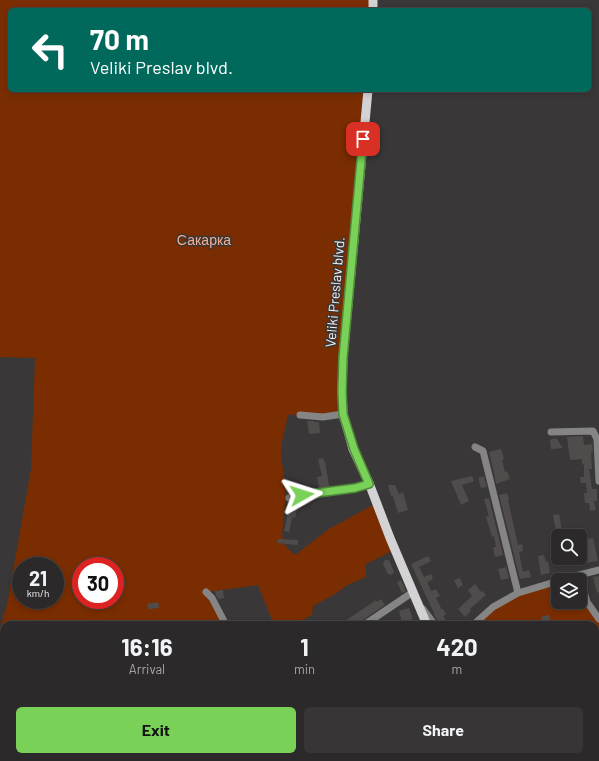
<!DOCTYPE html>
<html lang="en">
<head>
<meta charset="utf-8">
<style>
  :root { --surface:#2c292a; --page:#383536; --text:#f1f3f6; --muted:#a6a6a8; --line:#484547; --accent:#7ad157 }
  body { margin:0; font-family:Barlow,sans-serif; background:var(--page); color:var(--text); height:100vh; display:flex; flex-direction:column; font-size:15px; white-space:nowrap }
  * { box-sizing:border-box; margin:0 }
  p { font-size:13px; color:var(--muted) }
  .icon { flex:none; width:22px; height:22px; fill:none; stroke:currentColor; stroke-width:2; stroke-linecap:round; stroke-linejoin:round }
  .map { position:relative; flex:1; overflow:hidden }
  .panel { position:absolute; left:0px; top:621px; width:599px; height:140px; display:flex; flex-direction:column; background:var(--surface); border-radius:12px 12px 0 0; box-shadow:0 2px 6px #0003,0 0 0 1px var(--line) }
  .panel>* { flex:none }
  .guide { position:absolute; left:8px; top:8px; width:583px; height:84px; border-radius:6px; box-shadow:0 2px 6px #0003,0 0 0 1px var(--line); background:#00695c; color:#fff; overflow:hidden }
  .tools { position:absolute; left:551px; top:529px; display:grid; gap:8px }
  .tools a { display:grid; place-items:center; width:36px; height:36px; border-radius:6px; background:var(--surface); box-shadow:0 2px 6px #0003,0 0 0 1px var(--line); font-size:20px }
  .speed { position:absolute; left:12px; top:557px; display:flex; gap:8px; font-size:20px; font-weight:700; text-align:center }
  .speed>* { display:grid; place-content:center; width:52px; height:52px; border-radius:50%; background:var(--surface); box-shadow:0 2px 6px #0003,0 0 0 1px var(--line); line-height:1 }
  .speed small { font-size:10px; font-weight:400 }
  .speed .limit { border:6px solid #d22; background:#fff; color:#111 }
  .pin { position:absolute; display:grid; place-items:center; width:34px; height:34px; color:#fff; margin:-17px; border-radius:8px; box-shadow:0 2px 6px #0006 }
  .me { position:absolute; width:44px; margin:-22px; rotate:84deg; stroke-linejoin:round; filter:drop-shadow(0 0 3px #0008) }
  .turn { display:flex; align-items:center; gap:14px; height:84px; padding:0 16px; font-size:18px }
  .turn .icon { width:52px; height:52px; stroke-width:2.5 }
  .turn b { display:block; font-size:28px; line-height:34px }
  .eta { display:flex; justify-content:space-evenly; align-items:center; height:68px; text-align:center }
  .eta b { font-size:24px; font-weight:700; line-height:28px }
  .button { display:flex; gap:8px; margin-top:auto; padding:8px 16px }
  .button a { flex:1; height:46px; border-radius:6px; background:var(--accent); color:#111; font-size:16px; font-weight:700; line-height:46px; text-align:center }
  .button a+a { background:var(--page); color:var(--text) }
  .map>svg:first-child { display:block }
  .green { fill:#7a2d00; fill-rule:evenodd }
  .building { fill:#504c4c }
  .lines { fill:none; stroke-linecap:round; stroke-linejoin:round }
  .minor { stroke:#868586; stroke-width:7 }
  .major { stroke:#d3d2d5; stroke-width:9 }
  .route-casing { stroke:#4f8839; stroke-width:10 }
  .route { stroke:#7ad157; stroke-width:7 }
  .labels { text-anchor:middle; stroke-width:3; stroke-linejoin:round; paint-order:stroke }
  .park-label { font-size:14px; fill:#f3ad8e; stroke:#3a3738 }
  .street-label { font-size:14px; fill:#f3f1f2; stroke:#3a3738 }
</style>
</head>
<body>
<div class="map">
<svg width="599" height="761" viewBox="0 0 599 761">
  <rect width="100%" height="100%" fill="#3a3738"/>
  <!-- green -->
  <path class="green" d="M0 0H373V10H10V90H368L343 414 288 415 282 441 281 454 286 496 282 534 284 544 292 553 295 555 329 529 375 504 392 551 366 564V577L347 585 335 594 313 606 312 615 293 625H274L258 585 207 592 226 625H4V757H218L216 761H0V628L7 605 31 469 35 358 0 357ZM21 566H55V600H21ZM81 566H115V600H81Z
    M579 575 587 602 599 619V728L595 727V625H473L518 593 558 581V602H580V580H560Z"/>
  <!-- building -->
  <path class="building" d="M307 421H314V422H319L320 433 309 434Z
    M583 436 584 445 592 444 593 452 591 453 592 469H589L592 489H597V501H594L596 510 590 511 589 503H585L584 493H587L586 483H581L580 477H584V464L582 465V459L570 460 567 437Z
    M556 438 563 448 551 449 550 441 552 439Z
    M501 449 504 459 502 460 505 472 507 471 510 479 496 484 494 473 489 452Z
    M323 458 324 462 325 461 329 486 319 488 317 477 322 476 318 459Z
    M472 476 474 481 462 485 469 501 461 505 451 481Z
    M484 476 487 487 481 488 478 478Z
    M388 485H395L399 494 403 492 408 510 398 513 393 496H391Z
    M507 493 509 500H508L518 545 522 544 523 551 519 552 523 572 529 570 531 577 520 579 499 495Z
    M489 498 503 555 495 557 493 547H496L494 536 492 537 486 517 489 516 484 499Z
    M289 508 297 509 295 518 292 517 289 532 284 531Z
    M559 514 563 536H557L553 515Z
    M593 538 598 561 585 563 580 540Z
    M278 539 298 540V545L277 543Z
    M544 555 546 562 548 561 550 573 541 575 538 556Z
    M428 556 431 561 419 567 424 577 431 574 433 579 427 582 431 591 436 589 440 596 436 598 442 610 443 609 446 614 443 616 449 625H441L434 615H435L411 564Z
    M385 560H389L394 572 392 575 388 574 383 564Z
    M506 567 509 578 501 580 498 569Z
    M599 576V592L597 593 593 577Z
    M460 578 463 585 458 588 454 580Z
    M401 580 406 591 402 593 397 582Z
    M475 584 481 592 482 591 486 595 473 606 470 609 471 611 465 617 458 609 472 596 468 590Z
    M223 590 224 598 218 599 216 595 215 591Z
    M381 599 385 605 361 621 359 625H339L376 600 377 602Z
    M158 602 159 608 148 609 147 604Z
    M409 608 413 619 402 622 399 611Z
    M549 615 551 622 543 625 541 617Z"/>
  <g class="lines">
    <!-- minor -->
    <path class="minor" d="M300 415 323 417 343 414
      M551 432 593 431 597 439 599 481
      M475 447 483 451 518 593
      M289 498 355 488 369 483
      M579 575 587 602 599 619
      M560 580 599 570
      M206 592 212 598 226 625
      M423 609 435 625
      M364 625 413 592
      M473 625 493 607 518 593 558 581
      M595 714 599 713
      M216 761 218 757
      M270 761 276 757"/>
    <!-- major -->
    <path class="major" d="M373 0V10
      M368 90 343 358 342 392 343 414 348 431 353 449 369 483 390 538 427 625
      M451 761V757"/>
  </g>
  <g class="lines">
    <!-- route casing -->
    <g class="route-casing">
      <path id="route" d="M302 495 355 488 369 484 354 449 343 414 342 392 343 358 363 139"/>
    </g>
    <!-- route -->
    <use href="#route" class="route"/>
  </g>
  <g class="labels">
    <!-- park labels -->
    <g class="park-label">
      <text x="204" y="245">Сакарка</text>
    </g>
    <!-- street labels -->
    <g class="street-label">
      <text transform="translate(335 292) rotate(-85)" y="5">Veliki Preslav blvd.</text>
    </g>
  </g>
</svg>
<div class="tools">
<a><svg class="icon" aria-label="search" viewBox="0 0 24 24"><circle cx="10" cy="10" r="6"/><path d="M15 15l6 6"/></svg></a>
<a><svg class="icon" aria-label="layers" viewBox="0 0 24 24"><path d="M12 4l9 5-9 5-9-5zM3 14l9 5 9-5"/></svg></a>
</div>
<div class="speed"><div>21<small>km/h</small></div><div class="limit">30</div></div>
<div class="pin" style="left:363px;top:139px;background:#d93025"><svg class="icon" aria-label="arrive" viewBox="0 0 24 24"><path d="M6 21V4h12l-3 4 3 4H6"/></svg></div>
<svg class="me" style="left:302px;top:495px" viewBox="-20 -20 40 40"><path d="M0-17L14 15 0 8-14 15z" fill="#7ad157" stroke="#fff" stroke-width="4"/></svg>
<div class="guide">
<div class="turn"><svg class="icon" aria-label="left" viewBox="0 0 24 24"><path d="M17 20v-9H6M10 6l-5 5 5 5"/></svg><div><b>70 m</b>Veliki Preslav blvd.</div></div>
</div>
<section class="panel">
<div class="eta">
<div><b>16:16</b><p>Arrival</p></div>
<div><b>1</b><p>min</p></div>
<div><b>420</b><p>m</p></div>
</div>
<div class="button"><a>Exit</a><a>Share</a></div>
</section>
</div>
</body>
</html>
